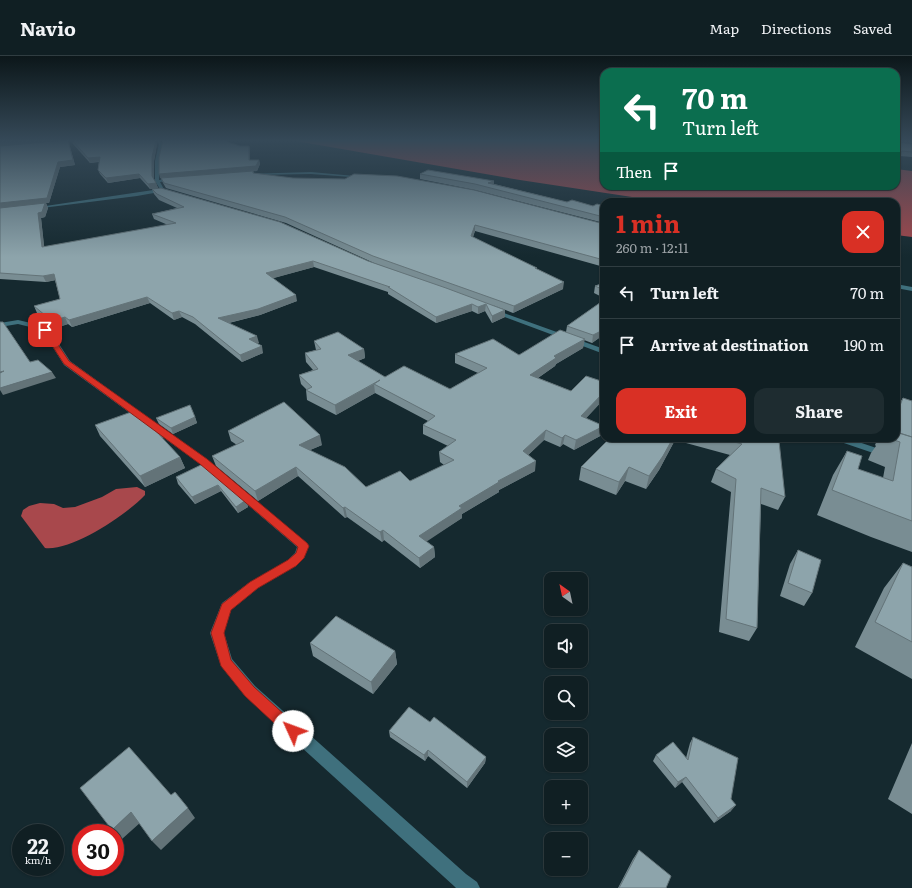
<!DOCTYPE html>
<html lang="en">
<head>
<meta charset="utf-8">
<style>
  :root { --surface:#101f23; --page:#1e2c30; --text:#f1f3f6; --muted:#9ca2a6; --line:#303d41; --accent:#d93025 }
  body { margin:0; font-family:Literata,serif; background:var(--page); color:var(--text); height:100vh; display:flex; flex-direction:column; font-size:15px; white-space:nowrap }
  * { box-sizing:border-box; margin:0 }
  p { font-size:13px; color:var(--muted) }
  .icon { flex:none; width:22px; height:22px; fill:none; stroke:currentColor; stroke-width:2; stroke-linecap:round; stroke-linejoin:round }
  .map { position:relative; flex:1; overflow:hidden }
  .side { position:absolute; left:600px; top:142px; width:300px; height:244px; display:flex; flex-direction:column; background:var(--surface); border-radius:12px; box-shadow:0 1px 3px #0004,0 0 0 1px var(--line) }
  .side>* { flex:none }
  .banner { position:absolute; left:600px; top:12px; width:300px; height:122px; border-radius:12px; box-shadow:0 1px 3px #0004,0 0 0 1px var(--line); background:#0b6e4f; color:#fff; overflow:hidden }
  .needle { width:26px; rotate:327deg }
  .buttons { position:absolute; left:544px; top:516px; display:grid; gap:8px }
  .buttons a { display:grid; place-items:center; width:44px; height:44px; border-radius:8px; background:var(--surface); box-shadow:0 1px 3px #0004,0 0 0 1px var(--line); font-size:20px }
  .speed { position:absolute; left:12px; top:768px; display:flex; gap:8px; font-size:20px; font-weight:700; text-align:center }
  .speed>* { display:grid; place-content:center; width:52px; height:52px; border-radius:50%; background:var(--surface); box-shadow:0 1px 3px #0004,0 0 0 1px var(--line); line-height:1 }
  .speed small { font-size:10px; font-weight:400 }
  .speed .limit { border:6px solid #d22; background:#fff; color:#111 }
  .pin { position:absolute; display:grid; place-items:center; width:34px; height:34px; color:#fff; margin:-17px; border-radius:8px; box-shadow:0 2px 6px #0006 }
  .me { position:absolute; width:44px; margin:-22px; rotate:313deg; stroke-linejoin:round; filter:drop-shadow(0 0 3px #0008) }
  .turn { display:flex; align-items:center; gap:14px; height:84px; padding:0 16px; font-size:18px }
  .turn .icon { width:52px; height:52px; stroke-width:2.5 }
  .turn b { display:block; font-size:28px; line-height:34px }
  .then { display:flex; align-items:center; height:38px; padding:0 16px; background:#0003; gap:8px; font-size:15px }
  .round { display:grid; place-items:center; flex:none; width:42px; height:42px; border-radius:12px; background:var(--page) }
  .summary { display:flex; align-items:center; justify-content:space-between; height:68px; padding:0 16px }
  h1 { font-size:24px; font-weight:700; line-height:30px; color:var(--accent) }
  .cta { display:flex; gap:8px; margin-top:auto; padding:8px 16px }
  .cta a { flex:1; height:46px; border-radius:12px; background:var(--accent); color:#fff; font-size:16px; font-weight:700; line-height:46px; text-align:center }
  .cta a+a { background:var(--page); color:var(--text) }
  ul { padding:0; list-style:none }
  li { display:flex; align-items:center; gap:12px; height:52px; padding:0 16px; border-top:1px solid var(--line) }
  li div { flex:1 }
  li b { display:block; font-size:15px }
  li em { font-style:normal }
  header { display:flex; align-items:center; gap:24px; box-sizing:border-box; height:56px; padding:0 20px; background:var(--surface); border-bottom:1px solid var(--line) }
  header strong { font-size:19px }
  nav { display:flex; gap:22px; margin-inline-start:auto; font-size:14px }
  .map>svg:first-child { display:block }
  .water { fill:#a8484c }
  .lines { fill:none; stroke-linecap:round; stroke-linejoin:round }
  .minor { fill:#3f707d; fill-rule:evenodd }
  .wall { fill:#798d93 }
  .shaded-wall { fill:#637378 }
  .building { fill:#8da4ab; stroke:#637378 }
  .route { fill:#d93025; stroke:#8d1f18 }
</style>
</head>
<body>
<header>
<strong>Navio</strong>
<nav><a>Map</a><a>Directions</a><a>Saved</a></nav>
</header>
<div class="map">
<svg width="912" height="832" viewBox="0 0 912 832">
  <rect width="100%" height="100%" fill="#15292f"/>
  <!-- water -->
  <path class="water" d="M290 84H604V130H896V113L912 115V181L896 179V146H665L520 124Z
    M137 431 145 435V439C126 459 73 495 45 492L21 460 23 454 29 450 40 447 54 448 63 452 75 451 102 441 116 433Z"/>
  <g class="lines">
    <!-- minor -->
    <path class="minor" d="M81 84H97L53 87 55 86Z
      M155 84H159L163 88 159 105V124L175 122 177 123 160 126 165 135 137 140 34 153 32 152 160 133 155 125V105L159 88Z
      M311 116 366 121 364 122 311 118 246 119 244 118Z
      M896 228 912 231V235L896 232Z
      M493 253 604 293V298L491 256V254Z
      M18 264 48 271 70 305 206 404 307 487 309 490 304 502 296 510 258 532 231 554 224 577 232 603 255 630 466 818 477 826 480 832H456L454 830 245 640 221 610 210 577 222 547 250 526 288 504 295 497 297 491 200 408 64 309 42 274 18 268 0 271V267Z
      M833 382H847L888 396 890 398 885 401 882 400 835 384Z"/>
  </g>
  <!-- wall -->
  <path class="wall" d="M72 84 157 88 154 105V123L156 127 158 132 150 133 140 122 108 127 100 118 98 114 99 106 90 107 73 88Z
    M161 84H225L228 86 240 90H249L250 94V104H259L260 108 257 115 238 116 253 115 254 117 583 163 604 168V211L475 175 473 181 537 214 563 233 513 257 490 248 505 254V261L492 267 485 255 478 258 472 255 436 267 388 238V236L314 211 273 222 297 245 260 259 229 267 259 287H257L263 297 242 306 195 268 182 261 174 264 150 247 72 271 68 268 56 272 37 257 34 250 60 243 55 224 46 226 0 223V90L69 88 75 109 60 111 49 147H46L48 152 45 161 41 162 44 191 168 169 154 163 152 158 177 152 159 144 154 138 152 133 405 218 374 207 286 167 166 132 163 127 161 122H160L163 86Z
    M896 84H912V87L897 86 912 88V101L900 100 897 109H896Z
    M420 118 494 128 567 146 593 150H604V167L475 134 420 123Z
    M604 227V242L594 237 595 230Z
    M604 244V281L601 283 599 282 592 287 584 284 583 292 556 308 555 310 538 322 571 335 604 326V343L586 362 602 379 574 394 563 388 560 391 544 384 528 399 535 415 499 434V436L462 458V462L426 485 434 491 435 501 420 512 384 484 382 486 347 461 345 462 298 420 258 445 216 410 212 400 237 389 231 385 228 375 322 389 310 394 366 431 410 425 444 409 440 406 439 396 448 390 423 378V369L428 365 375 337 336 359 307 344 306 334H307L301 328 299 319 313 314 306 306 305 297 316 294 314 285 364 293 365 302 358 305 385 321 450 333 478 317 455 307V298L519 299 566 276 567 270Z
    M903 342 912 345V496L871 481 817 459 833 419 847 395 858 413 883 422 885 411 868 404 871 397 876 390 875 389 878 382H896L898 352 899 348Z
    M195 361 197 367 173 378 159 368 156 362Z
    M95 369 159 372 163 383 180 401 185 412 145 431 100 380Z
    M660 382H770L785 441 778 454 761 448 757 572 749 585 719 576 731 436 711 426 716 413 730 399 675 384 659 414 646 433 625 425 616 439 579 424 581 411 655 386Z
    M203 408 246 444 248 451 238 457 221 435 195 448 178 428 176 421Z
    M798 494 812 537 804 550 780 540 790 508Z
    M903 507 912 511V623L855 591 884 532Z
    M310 587 395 595 397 608 373 638 313 600Z
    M430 666 486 701 485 707 467 732 428 700 425 705 390 681 389 675Z
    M693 681 731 743V755L714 767 682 726 675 732 653 705 656 699 686 702 690 687Z
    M912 687V758L888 743Z
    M639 794 666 832H618L633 803Z"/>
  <!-- shaded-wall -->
  <path class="shaded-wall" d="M15 84H64L0 90V85Z
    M68 84 75 109 60 111 49 147H46L48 152 45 161 41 162 45 197 0 152V147L58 106Z
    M156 84 157 88 154 105V125L152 120V101Z
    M249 90 250 94V109L249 104Z
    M100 101 101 105 90 107 88 102Z
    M259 104 260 108 257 115 160 122 159 118Z
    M139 118 140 122 108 127 106 122Z
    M494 125V130L488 127Z
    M156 127 158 132 150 133 148 128Z
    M475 169V175L471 186V180Z
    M313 205 314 211 267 224 266 217Z
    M54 218 57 224 46 226 43 220Z
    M564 226 563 233 513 257 514 250Z
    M296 239 297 245 260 259 220 269 218 262Z
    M147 241 150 247 72 271 69 264Z
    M472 248V255L436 267V261Z
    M486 248 485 255 478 258V251Z
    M505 254V261L492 267V260Z
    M179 255 182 261 174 264 172 257Z
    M65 261 68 268 56 272 52 265Z
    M604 274V281L601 283 602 276Z
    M601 275 599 282 592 287 593 279Z
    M257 280 259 287 251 290 249 283Z
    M585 283 583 292 556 308 555 310 529 328 530 319 554 300Z
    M262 290 263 297 242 306 240 299Z
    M364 293 365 302 349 308 348 299Z
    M52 316 56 322 3 339 0 334V332Z
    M374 328 375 337 336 359 335 349Z
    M604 336V343L579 370 581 360Z
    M195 361 197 367 173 378 171 372Z
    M604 370 602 379 574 394 576 384Z
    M159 372 163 383 155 374Z
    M546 374 544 384 522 405 523 395Z
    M320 379 322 389 301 398 299 389Z
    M565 379 563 388 560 391 562 382Z
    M673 382H676L675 384 659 414 646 433 649 420Z
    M180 401 185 412 145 431 140 420Z
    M536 405 535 415 499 434V436L462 458V462L420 490 419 480 459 450 498 425Z
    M296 411 298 420 258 445 255 435Z
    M629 411 625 425 616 439 619 426Z
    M218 429 221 435 195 448 192 441Z
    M246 444 248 451 238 457 236 451Z
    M345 451 347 461 345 462 343 452Z
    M383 474 384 484 382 486 380 476Z
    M434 491 435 501 420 512 419 502Z
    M395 595 397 608 373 638 371 626Z
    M428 694V700L425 705 424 699Z
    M486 701 485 707 467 732V726Z
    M686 721 682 726 675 732 678 726Z
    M736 749 731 755 714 767 718 762Z
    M188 752 195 762 161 794 152 785Z
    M131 756 141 766 122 783 112 774Z"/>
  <!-- building -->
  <path class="building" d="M0 84H15L0 85Z
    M68 84 73 104 58 106 47 142 0 147V90Z
    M72 84H156L152 101V120L156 127 148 128 139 118 106 122 98 114 100 101 88 102Z
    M163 84H225L228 86 240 90H249V104H259L256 110 159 118V101Z
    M896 84 897 86 912 88V96L902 95 899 104H896Z
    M428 114 494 125 488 127 567 146 572 144 593 150 597 148 604 150V161L475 128 420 118Z
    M253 115V117L293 122 345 123 354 118 397 120 474 134 604 168V204L475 169 471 180 537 212H535L564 226 514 250 373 200 285 161 164 127 161 122Z
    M161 132 280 166 368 205 446 232 505 254 492 260 486 248 478 251 472 248 436 261 388 231H390L313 205 266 217 296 239 258 253 218 262 257 280 249 283 262 290 240 299 193 261 179 255 172 257 147 241 69 264 65 261 52 265 34 250 60 243 54 218 43 220 0 217V152L45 147 42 156 38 157 42 191 176 167 152 158 184 151 157 138 152 133Z
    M604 227V234L595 230Z
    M604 244V274L602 276 601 275 593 279 567 270Z
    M0 266H3L30 306 38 304 52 316 0 332V317L4 315 0 316Z
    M560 274 585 283 554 300 556 302 530 319 571 335 586 320 604 326V336L581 360 604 370 576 384 565 379 562 382 546 374 523 395 536 405 498 425 499 426 459 450 462 452 419 480 434 491 419 502 383 474 380 476 345 451 343 452 296 411 255 435 212 400 244 385 228 375 284 346 320 379 299 389 345 411 366 431 400 415 410 425 454 404 439 396 456 384 423 369 435 360 374 328 380 324 335 349 306 334 312 331 299 319 318 313 305 297 321 293 314 285 338 276 364 293 348 299 385 321 404 310 450 333 487 312 455 298 493 283 519 299Z
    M903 342 912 345V381L896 376V351L899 352Z
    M190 349 195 361 171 372 156 362Z
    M134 355 159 372 155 374 180 401 140 420 95 369Z
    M896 376 912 381V465L888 456 832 434 847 395 862 400 858 413 893 425 900 386 888 382H896Z
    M610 382H644L655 386 660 382H673L663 400 649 420 629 411 619 426 581 411Z
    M719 382H770L779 385 785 441 761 432 757 572 726 563 736 423 716 413 742 388Z
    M203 408 246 444 236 451 218 429 192 441 176 421Z
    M798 494 821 504 812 537 788 527Z
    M903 507 912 511V586L875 566Z
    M336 560 395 595 371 626 310 587Z
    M409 651 430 666 434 661 486 701 467 726 428 694 424 699 389 675Z
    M693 681 738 702 731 743 736 749 718 762 686 721 678 726 656 699 673 686 688 704Z
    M129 691 171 739 175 736 188 752 152 785 131 756 112 774 80 732Z
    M639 794 671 820 666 832H619Z"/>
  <!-- sky -->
  <linearGradient id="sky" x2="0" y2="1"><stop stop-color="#0c171a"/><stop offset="0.42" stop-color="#354958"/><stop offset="1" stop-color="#354958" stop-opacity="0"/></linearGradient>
  <rect width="912" height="201" fill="url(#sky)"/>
  <!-- route -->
  <path class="route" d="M43 272H47L69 305 207 403 307 487 309 490 304 502 296 510 258 532 231 554 224 577 231 604 254 631 297 670 299 675 297 680 293 682 288 680 245 640 221 610 211 577 222 548 250 526 288 504 296 497 298 491 200 408 64 308 42 274Z"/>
</svg>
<div class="buttons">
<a><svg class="needle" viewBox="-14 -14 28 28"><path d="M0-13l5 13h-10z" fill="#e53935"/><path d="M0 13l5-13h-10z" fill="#9ca2a6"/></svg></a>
<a><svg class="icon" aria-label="sound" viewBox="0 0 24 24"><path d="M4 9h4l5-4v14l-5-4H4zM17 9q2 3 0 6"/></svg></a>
<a><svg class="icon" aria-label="search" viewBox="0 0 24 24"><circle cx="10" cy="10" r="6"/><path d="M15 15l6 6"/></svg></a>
<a><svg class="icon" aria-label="layers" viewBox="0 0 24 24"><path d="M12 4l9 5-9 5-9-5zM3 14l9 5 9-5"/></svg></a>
<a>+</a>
<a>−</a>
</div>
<div class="speed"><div>22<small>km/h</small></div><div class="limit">30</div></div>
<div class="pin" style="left:45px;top:274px;background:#d93025"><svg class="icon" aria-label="arrive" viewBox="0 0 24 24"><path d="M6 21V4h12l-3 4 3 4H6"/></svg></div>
<svg class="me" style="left:293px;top:675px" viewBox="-20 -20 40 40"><circle r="19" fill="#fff"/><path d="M0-13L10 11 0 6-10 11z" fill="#d93025"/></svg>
<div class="banner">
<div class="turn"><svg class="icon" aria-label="left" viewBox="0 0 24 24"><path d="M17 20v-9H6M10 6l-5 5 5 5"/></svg><div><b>70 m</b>Turn left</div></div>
<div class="then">Then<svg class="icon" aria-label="arrive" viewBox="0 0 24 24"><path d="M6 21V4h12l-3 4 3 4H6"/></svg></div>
</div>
<section class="side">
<div class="summary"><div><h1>1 min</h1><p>260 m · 12:11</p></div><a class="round" style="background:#d93025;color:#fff"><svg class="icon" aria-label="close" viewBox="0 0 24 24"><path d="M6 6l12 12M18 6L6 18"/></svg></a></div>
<ul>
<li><svg class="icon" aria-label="left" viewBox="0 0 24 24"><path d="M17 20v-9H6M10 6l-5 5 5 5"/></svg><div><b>Turn left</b></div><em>70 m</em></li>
<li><svg class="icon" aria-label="arrive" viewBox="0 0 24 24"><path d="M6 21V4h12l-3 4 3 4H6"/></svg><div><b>Arrive at destination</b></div><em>190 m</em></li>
</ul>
<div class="cta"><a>Exit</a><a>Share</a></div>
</section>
</div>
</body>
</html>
